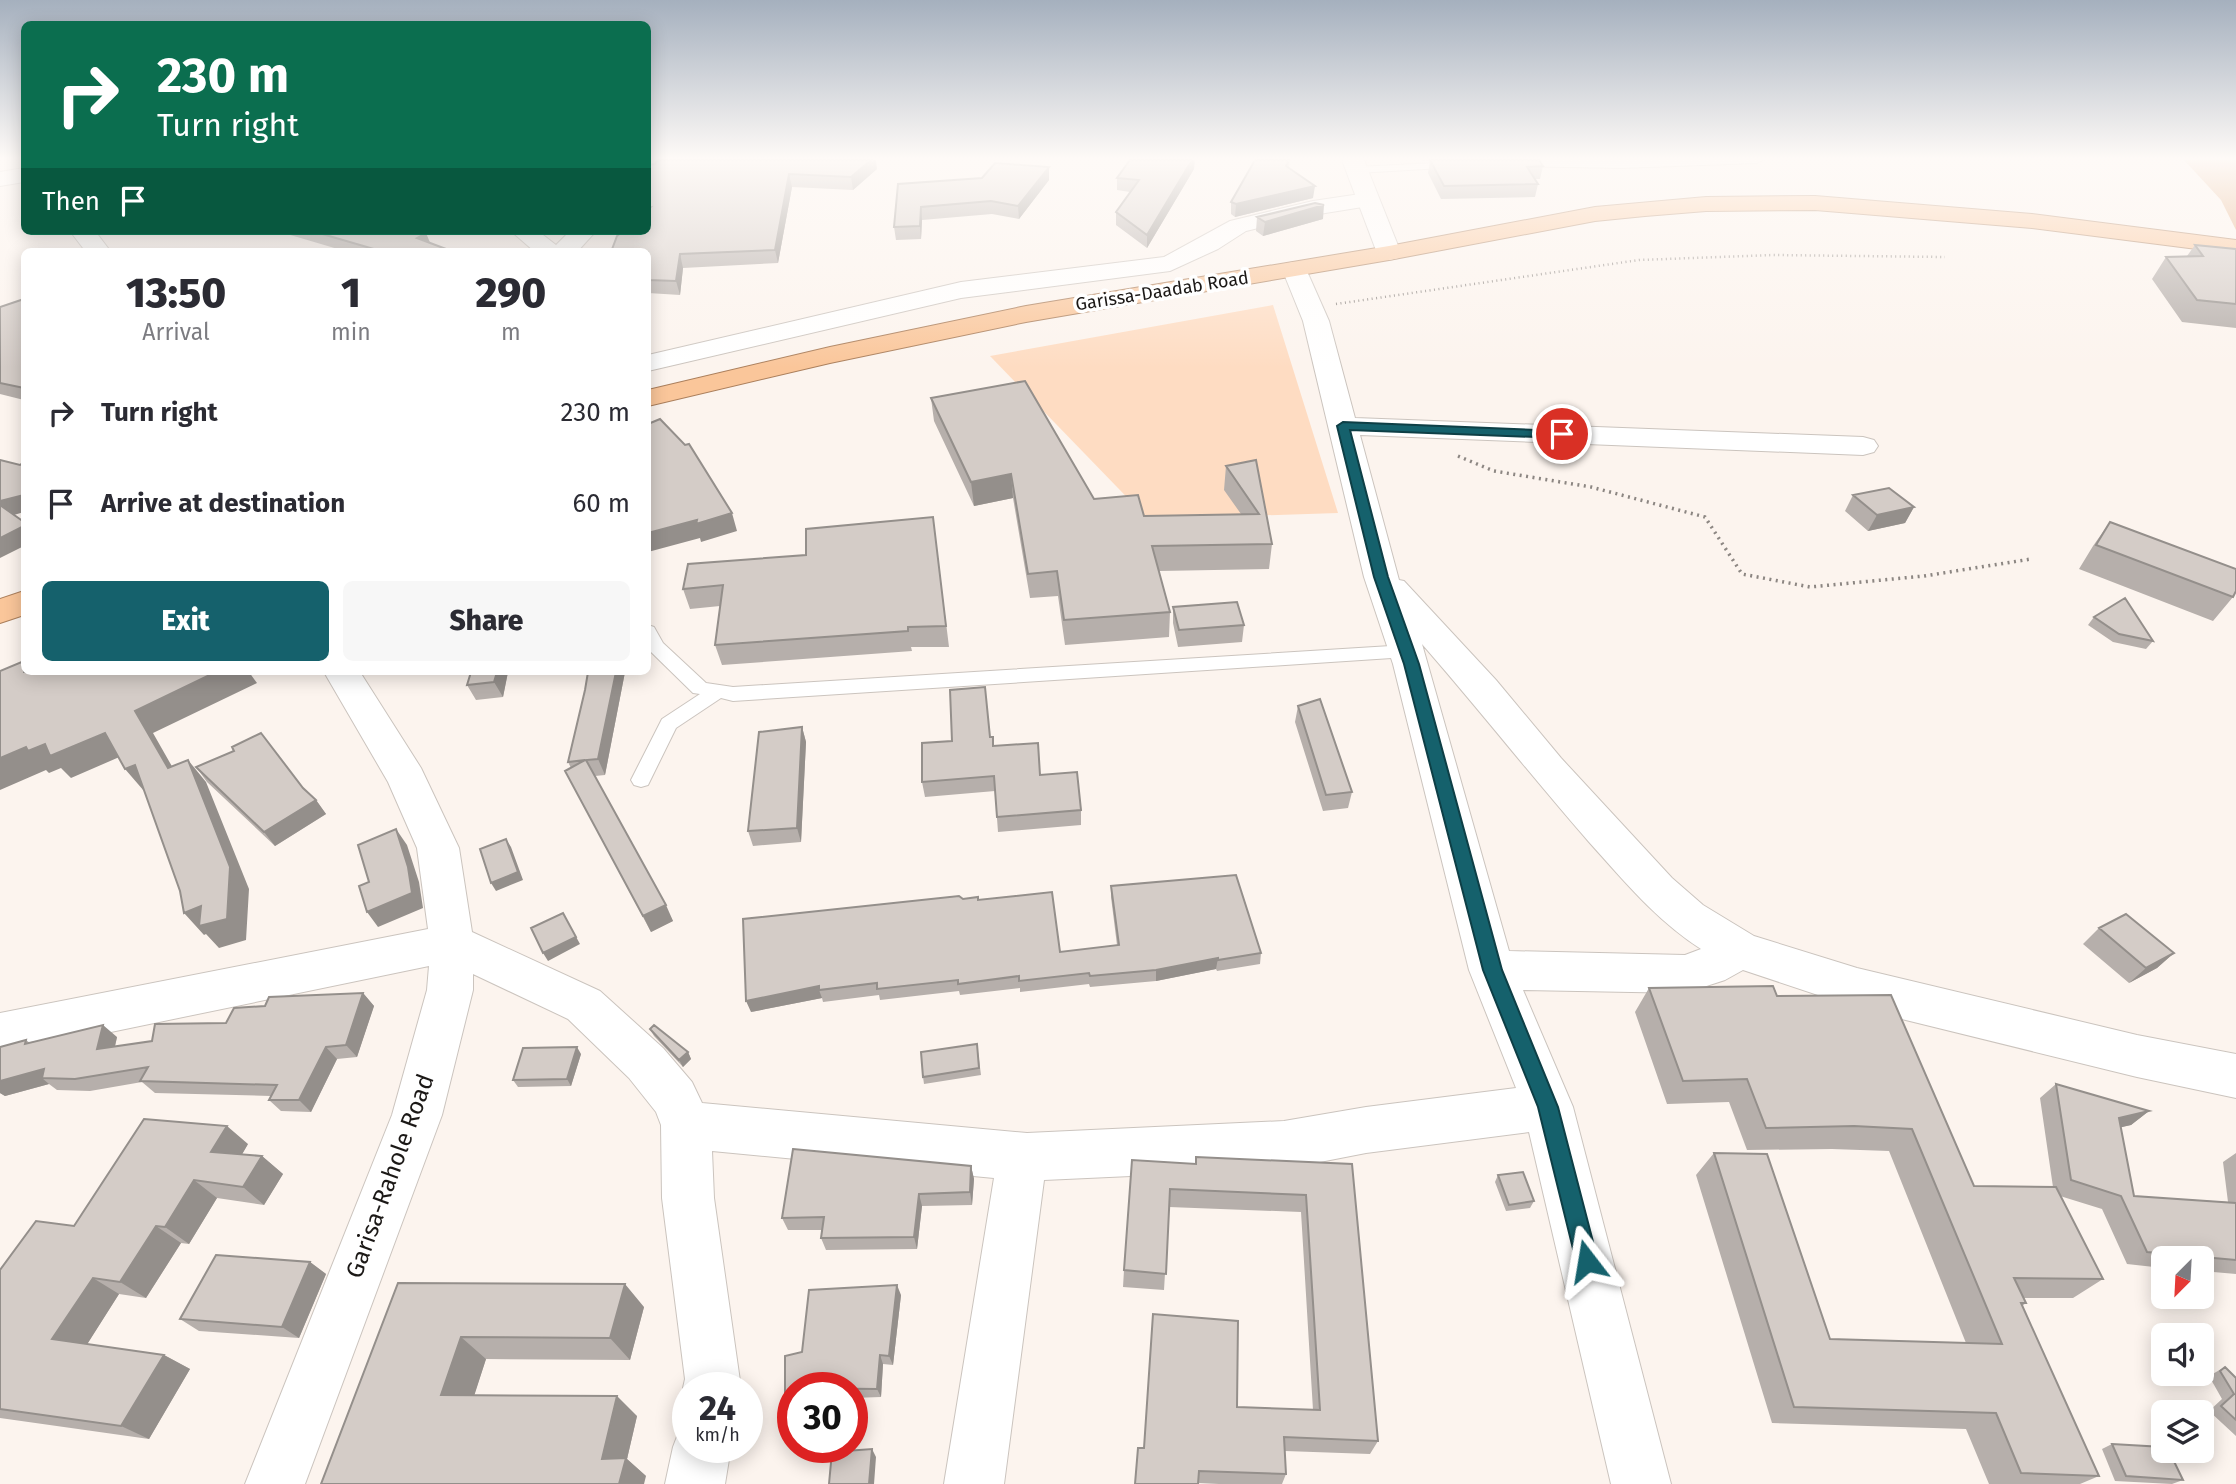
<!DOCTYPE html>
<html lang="en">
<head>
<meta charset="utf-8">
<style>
  :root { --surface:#fff; --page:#f7f7f7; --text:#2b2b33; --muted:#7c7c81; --accent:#15616c }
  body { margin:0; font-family:"Fira Sans",sans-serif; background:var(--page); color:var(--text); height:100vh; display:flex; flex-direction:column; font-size:26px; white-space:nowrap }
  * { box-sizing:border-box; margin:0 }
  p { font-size:23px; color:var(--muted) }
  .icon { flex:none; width:38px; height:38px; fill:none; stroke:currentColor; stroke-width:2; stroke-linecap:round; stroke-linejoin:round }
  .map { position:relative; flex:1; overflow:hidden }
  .sheet { position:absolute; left:21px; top:248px; width:630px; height:427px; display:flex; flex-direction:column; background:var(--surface); border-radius:10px; box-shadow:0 4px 18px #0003 }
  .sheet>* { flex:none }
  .top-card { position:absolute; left:21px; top:21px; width:630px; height:214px; border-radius:10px; box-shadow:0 4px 18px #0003; background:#0b6e4f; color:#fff; overflow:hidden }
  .needle { width:46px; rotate:204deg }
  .buttons { position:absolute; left:2151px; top:1246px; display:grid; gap:14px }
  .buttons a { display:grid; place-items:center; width:63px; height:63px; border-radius:10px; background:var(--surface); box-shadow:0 4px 18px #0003; font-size:35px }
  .speed { position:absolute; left:672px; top:1372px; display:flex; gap:14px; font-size:35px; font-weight:700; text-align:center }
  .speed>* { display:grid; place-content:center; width:91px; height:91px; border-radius:50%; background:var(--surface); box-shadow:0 4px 18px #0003; line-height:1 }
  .speed small { font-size:18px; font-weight:400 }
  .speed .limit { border:10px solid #d22; background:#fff; color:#111 }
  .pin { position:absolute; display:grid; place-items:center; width:60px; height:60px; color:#fff; margin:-30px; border:4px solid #fff; border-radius:50%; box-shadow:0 2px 7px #0007 }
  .me { position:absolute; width:77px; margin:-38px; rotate:346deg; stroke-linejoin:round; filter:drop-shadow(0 0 5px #0008) }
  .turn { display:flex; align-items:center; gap:24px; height:147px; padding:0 21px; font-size:32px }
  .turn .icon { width:91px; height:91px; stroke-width:2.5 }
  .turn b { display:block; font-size:49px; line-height:60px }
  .then { display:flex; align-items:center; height:66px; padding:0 21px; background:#0003; gap:14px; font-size:26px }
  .eta { display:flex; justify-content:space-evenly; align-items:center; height:119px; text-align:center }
  .eta b { font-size:42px; font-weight:800; line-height:49px }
  .action { display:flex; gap:14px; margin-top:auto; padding:14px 21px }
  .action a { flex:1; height:80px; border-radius:10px; background:var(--accent); color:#fff; font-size:28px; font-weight:800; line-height:80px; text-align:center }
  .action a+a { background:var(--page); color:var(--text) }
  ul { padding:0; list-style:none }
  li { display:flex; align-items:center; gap:21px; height:91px; padding:0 21px }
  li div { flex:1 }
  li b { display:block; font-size:26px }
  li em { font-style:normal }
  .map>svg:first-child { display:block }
  .green { fill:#fedcc2 }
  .water { fill:#e1ab7f }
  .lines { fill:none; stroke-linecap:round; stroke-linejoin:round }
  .service-casing { stroke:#cbc4be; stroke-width:2 }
  .minor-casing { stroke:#cbc4be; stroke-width:2 }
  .tertiary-casing { stroke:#cbc4be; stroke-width:2 }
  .trunk-casing { stroke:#ab7f5c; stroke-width:2 }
  .path-far1 { stroke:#8c8682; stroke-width:2.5; stroke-dasharray:1 3.5; stroke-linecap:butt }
  .path { stroke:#8c8682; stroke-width:3.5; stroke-dasharray:2 4.5; stroke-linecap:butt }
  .service { fill:#fff; fill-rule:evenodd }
  .minor { fill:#fff; fill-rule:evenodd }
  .tertiary { fill:#fff; fill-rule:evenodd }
  .trunk { fill:#fac69a; fill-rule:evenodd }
  .wall { fill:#b6afab }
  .shaded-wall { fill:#948f8b }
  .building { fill:#d4ccc7; stroke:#948f8b; stroke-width:2 }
  .route { fill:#15616c; stroke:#0e3f46; stroke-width:2 }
  .labels { text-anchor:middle; stroke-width:7; stroke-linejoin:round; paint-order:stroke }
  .far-street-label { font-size:18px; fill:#1b1816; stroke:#fff }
  .near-street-label { font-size:24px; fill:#1b1816; stroke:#fff }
</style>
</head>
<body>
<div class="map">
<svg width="2236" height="1484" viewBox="0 0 2236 1484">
  <rect width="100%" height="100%" fill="#fcf4ee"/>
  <!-- green -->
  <path class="green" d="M1273 305 1338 513 1148 519 990 356Z"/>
  <!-- water -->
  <path class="water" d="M2184 160H2236V230L2221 200Z"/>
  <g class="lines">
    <!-- service casing -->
    <g class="service-casing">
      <path id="service" d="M1511 160H1762L1757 163 1621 168 1513 166 1508 163Z
        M1455 162 1459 163V167L1357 173 1352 170 1357 167Z
        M648 625 654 627 663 643 706 683 733 687 1407 645 1416 651 1407 657 733 701 721 698 676 728 648 785 641 787 634 785 631 780 662 719 700 694 693 693 650 651Z"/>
    </g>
    <!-- minor casing -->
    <g class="minor-casing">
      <path id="minor" d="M648 160H669L656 175 648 177Z
        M24 168V182L0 186V172Z
        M1367 193 1375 195 1378 200 1375 205 1313 215 1246 231 1218 249 1170 271 961 298 648 371V355L961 282 1164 257 1230 221 1313 201Z
        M70 231H95L111 252H86Z
        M511 231H538L556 245 570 231H596L577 252H535Z
        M1294 262 1303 264 1306 269 1329 321 1355 418 1863 437 1874 440 1878 446 1874 452 1863 455 1360 435 1399 580 1404 581 1496 680 1561 758 1672 878 1703 905 1754 936 1857 968 2137 1035 2236 1054V1098L2137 1077 1857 1008 1743 970 1725 980 1685 993 1523 990 1573 1107 1671 1484H1611L1529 1132 1366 1153 1284 1169 1044 1180 1004 1484H944L994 1178 712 1151 714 1198 741 1388H688V1398L683 1388 685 1379 662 1198 661 1125 656 1112 629 1078 568 1019 473 974V990L442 1115 305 1484H245L392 1115 427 990 429 966 0 1055V1013L428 929 417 848 388 782 324 672H360L421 768 459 848 472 932 600 991 663 1048 692 1082 702 1103 1027 1133 1284 1121 1366 1107 1516 1088 1469 970 1393 664 1364 577 1303 321 1282 269 1285 264ZM1422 644C1479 709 1532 777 1589 842 1624 881 1656 920 1701 949L1685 955 1509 951Z
        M688 1423V1447H731L725 1484H665L673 1447 681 1426Z"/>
    </g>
    <!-- tertiary casing -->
    <g class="tertiary-casing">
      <path id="tertiary" d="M1342 160H1364L1401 253 1398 258 1389 260 1380 258 1377 253Z"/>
    </g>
    <!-- trunk casing -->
    <g class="trunk-casing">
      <path id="trunk" d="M1815 196 2032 214 2236 240V254L2032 228 1815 210 1706 211 1645 216 1595 221 1389 260 1026 322 830 363 648 406V390L830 347 1026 306 1389 246 1595 207 1706 197Z
        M24 591V615L0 623V599Z"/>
    </g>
    <!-- path-far1 -->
    <path class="path-far1" d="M1336 304 1639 260 1773 255 1945 257"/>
    <!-- path -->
    <path class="path" d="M1458 456 1494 471 1591 487 1705 517 1742 574 1810 587 1924 576 2031 559"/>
    <!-- service -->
    <use href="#service" class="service"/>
    <!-- minor -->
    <use href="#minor" class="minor"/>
    <!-- tertiary -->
    <use href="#tertiary" class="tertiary"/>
    <!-- trunk -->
    <use href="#trunk" class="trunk"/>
  </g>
  <!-- wall -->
  <path class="wall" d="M1255 160H1290L1289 168 1313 198 1235 217 1231 214V202Z
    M1422 160H1539L1543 166 1540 179H1535L1538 184 1535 197 1441 199 1428 173 1430 161H1422Z
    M648 165 877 169 853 190 792 187 778 263 683 268 680 295 648 293Z
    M1049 167V180L1019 219 992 214 922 220 921 239 896 240 894 227 898 184 982 178Z
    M1194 169 1147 248 1116 225V212L1130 192 1117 190V178Z
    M1257 217 1323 219 1263 236 1256 231Z
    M286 231H421L430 243 454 252H348L287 234Z
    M2195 245 2236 249V328L2182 322 2152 279 2166 257 2187 256Z
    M24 299V400L0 394V307Z
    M931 398 1094 499 1144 516 1241 514 1224 490 1226 466 1256 460 1272 544 1269 569 1159 571 1170 612 1169 637 1065 645 1058 596 1030 598 1013 498 974 506 934 421Z
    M1853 495 1914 507 1905 523 1868 531 1845 511Z
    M933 517 949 647H911L912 651 722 665 715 645 720 606 690 609 683 589 806 555Z
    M2110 522 2233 597 2213 621 2079 569 2093 546Z
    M1173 607 1244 625 1242 642 1178 647 1173 623Z
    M2094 617 2153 641 2146 649 2113 642 2088 625Z
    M471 672H508L503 697 476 700 467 685Z
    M588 672H625L605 775 595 776 673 921 651 932 565 771 571 768 568 762 585 690Z
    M1298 706 1352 792 1348 808 1323 811 1295 722Z
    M802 727 806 742 801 842 753 846 748 831Z
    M990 737 994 746 1040 775 1081 810V825L998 832 995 791 925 797 922 782Z
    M196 767 303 788 316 800 326 814 275 846 207 782Z
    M1111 886 1261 953 1260 964 1217 971 1216 969 1156 981 1090 987 1089 984 1020 992V988L960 995 959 991 880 1000 879 995 823 1002 822 998 751 1012 963 899 978 900 1060 952 1117 945 1111 897Z
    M2099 928 2174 953 2157 968 2129 983 2083 944Z
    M1649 988 1777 996 1974 1186 2053 1187 2040 1098 2056 1084 2149 1111 2131 1125 2121 1127 2134 1196 2228 1202 2223 1162 2236 1153V1274L2202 1271V1258H2163V1268L2127 1264 2102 1209 2060 1196 2103 1279 2073 1298H2023L2026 1303 2022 1306 2099 1476 2080 1484H1989L1966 1429 1772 1423 1696 1175 1714 1153 1830 1339 1966 1343 1889 1151 1832 1149 1747 1150 1729 1102 1667 1104 1635 1012Z
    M363 993 374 1006 357 1057 337 1059 311 1112 281 1111 269 1100 271 1096 155 1093 142 1082 90 1091 57 1090 49 1084 5 1096 0 1093V1047L26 1040 30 1043 117 1037 115 1047 152 1041 226 1023 265 1006Z
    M650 1029 688 1052 691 1059 683 1067 654 1036Z
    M977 1044 981 1075 924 1084 923 1077Z
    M581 1054 571 1086 518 1087 513 1080Z
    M248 1144 242 1154 262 1156 283 1174 264 1205 217 1198 189 1244 181 1243 146 1298 119 1294 87 1344 164 1355 190 1369 149 1439 0 1418V1270L74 1226Z
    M1196 1157 1352 1164 1378 1441 1370 1454 1285 1451 1286 1474 1282 1484H1219L1198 1483 1144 1448 1237 1407 1313 1410 1301 1212 1169 1207 1164 1290 1123 1287 1124 1270 1132 1160 1196 1164Z
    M971 1166 974 1179 972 1205 922 1206 917 1249 826 1250 821 1238 822 1230H788L782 1218Z
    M1498 1175 1534 1201 1530 1208 1506 1211 1495 1182Z
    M310 1262 326 1274 299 1338 199 1331 180 1319Z
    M398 1283 644 1307 630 1360 486 1359 474 1395 637 1416 627 1459 646 1476 321 1484Z
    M901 1295 893 1365 883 1364 881 1397 852 1398V1388H793V1407H791L785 1399 802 1352Z
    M2225 1367 2236 1378V1436L2209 1411 2222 1399 2209 1376Z
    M2112 1444 2183 1480 2172 1484 2115 1481 2102 1449Z"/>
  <!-- shaded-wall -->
  <path class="shaded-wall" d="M871 160H876L877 169 853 190 851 177Z
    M1192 160H1195L1194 169 1147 248V235Z
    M1049 167V180L1019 219 1018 206Z
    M789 174 792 187 778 263 775 250Z
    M1315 186 1313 198 1235 217 1236 204Z
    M1324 205 1323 219 1263 236 1265 222Z
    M921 207 922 220 921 239 920 226Z
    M426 233 431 245 417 238Z
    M680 254 683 268 680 295 676 281Z
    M1011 474 1013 498 974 506 971 482Z
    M24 495V512L7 517 0 507V501Z
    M1914 507 1905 523 1868 531 1877 515Z
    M732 513 737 531 701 542 700 538 648 552V533L697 520Z
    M24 526V546L0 558V538Z
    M216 672H249L257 683 153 733 186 791 168 768 135 711Z
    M497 672H508L503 697 494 682Z
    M616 672H625L605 775 598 759Z
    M802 727 806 742 801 842 797 828Z
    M105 733 124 755 71 778 61 768 49 773 46 770 0 790V758L26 747Z
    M188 760 206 782 249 889 246 940 219 948 206 934 204 935 184 913 201 906Z
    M135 765 144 791 125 769Z
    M316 800 326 814 275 846 264 832Z
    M396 829 407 845 419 882 423 908 378 927 367 912Z
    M506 839 511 847 523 880 496 891 491 883Z
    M666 905 673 921 651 932 643 916Z
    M563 913 580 944 548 961 543 953Z
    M2174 953 2157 968 2129 983 2146 968Z
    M1218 958 1216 969 1156 981V970Z
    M819 986V990L822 998 751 1012 746 1001Z
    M363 993 374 1006 357 1057 346 1045Z
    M103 1025 117 1037 111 1062 97 1049Z
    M326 1047 337 1059 311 1112 299 1100Z
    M577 1047 581 1054 571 1086 567 1079Z
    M688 1052 691 1059 683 1067 679 1060Z
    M44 1069 42 1078 49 1084 5 1096 0 1093V1081Z
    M2149 1111 2131 1125 2101 1132 2119 1118Z
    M227 1126 248 1144 233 1170 211 1152Z
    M262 1156 283 1174 264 1205 243 1187Z
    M971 1166 974 1179 972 1205 970 1192Z
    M194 1180 217 1198 189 1244 165 1227Z
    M919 1194 922 1206 917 1249 914 1237Z
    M156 1226 181 1243 146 1298 120 1282Z
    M310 1262 326 1274 299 1338 282 1327Z
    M93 1278 119 1294 81 1354 52 1339Z
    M625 1284 644 1307 630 1360 610 1338Z
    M897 1285 901 1295 893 1365 889 1356Z
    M461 1337 486 1359 468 1415 441 1395Z
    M164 1355 190 1369 149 1439 121 1426Z
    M880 1355 883 1364 881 1397 877 1389Z
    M617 1396 637 1416 627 1459 646 1476 644 1484H619L602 1459Z
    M872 1449 876 1457 874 1484H869Z"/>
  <!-- building -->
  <path class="building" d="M658 160H871L851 177 789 174 775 250 680 254 676 281 648 280V252H611L617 236 623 231H648V210L651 207H648V165L655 164Z
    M1130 160H1192L1147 235 1116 212 1139 180 1117 178Z
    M1255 160H1289L1286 166 1315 186 1236 204 1231 202Z
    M1430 160H1539L1543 166 1527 167 1538 184 1444 186Z
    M995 163 1049 167 1018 206 991 201 921 207 920 226 894 227 898 184 982 178Z
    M1315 203 1324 205 1265 222 1257 217Z
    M312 231H421L426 233 417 238 454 252H384Z
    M2195 245 2236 249V304L2197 300 2166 257 2203 256Z
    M24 299V388L0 383V307Z
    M1025 381 1094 499 1138 495 1144 516 1259 514 1226 466 1256 460 1272 544 1152 546 1170 612 1064 620 1057 571 1028 574 1011 474 971 482 931 398Z
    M660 419 685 445 689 444 732 513 696 524 697 520 648 533V424Z
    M0 460 20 465 24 462V495L0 501Z
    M1889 488 1914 507 1877 515 1853 495Z
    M0 505 24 522V526L0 538Z
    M933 517 946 626 908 627V631L715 645 723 585 683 589 688 564 806 555V529Z
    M2110 522 2236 569V591L2233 597 2096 545Z
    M2125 598 2153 641 2119 634 2094 617Z
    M1237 602 1244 625 1179 630 1173 607Z
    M24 661V672H216L135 711 168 768 188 760 230 867 227 919 199 926 201 906 184 913 180 891 135 765 125 769 105 733 50 756 45 744 28 751 26 747 0 758V671Z
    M471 672H497L494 682 467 685Z
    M588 672H616L598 759 586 760 666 905 643 916 565 771 585 760 568 762 585 690Z
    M985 687 990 737H993V746L1038 743 1040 775 1077 772 1081 810 997 817 994 776 922 782V743L952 741 950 690Z
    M1320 699 1352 792 1326 795 1298 706Z
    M802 727 797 828 748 831 759 732Z
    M261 733 303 788 316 800 264 832 196 767 234 751 232 747Z
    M396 829 408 867 412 893 367 912 359 886 369 882 358 845Z
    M506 839 518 872 491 883 480 849Z
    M1236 875 1261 953 1218 960V958L1156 970 1090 976 1089 973 1019 981V976L958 984V980L877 989V983L819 990V986L746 1001 743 919 959 896 963 899 978 897V900L1052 892 1060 952 1119 945 1111 886Z
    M563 913 576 937 543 953 531 928Z
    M2126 914 2174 953 2146 968 2099 928Z
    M1773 986 1777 996 1891 995 1974 1186 2056 1187 2103 1279 2014 1278 2026 1303H2021L2099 1476 2021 1473 1996 1413 1794 1407 1714 1153 1767 1154 1830 1339 2002 1344 1912 1129 1854 1126 1766 1128 1747 1079 1683 1081 1649 988Z
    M363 993 346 1045 326 1047 299 1100H269L277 1085 140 1081 148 1067 75 1079 42 1078 44 1069 0 1081V1047L26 1040 25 1044 103 1025 97 1049 152 1041 155 1024 226 1023 234 1008 265 1006 269 997Z
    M654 1025 688 1052 679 1060 650 1029Z
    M977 1044 979 1068 923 1077 921 1052Z
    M577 1047 567 1079 513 1080 523 1048Z
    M2056 1084 2149 1111 2119 1118 2134 1196 2236 1203V1260L2147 1252 2121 1196 2071 1180Z
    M144 1119 227 1126 211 1152 262 1156 243 1187 194 1180 165 1227 156 1226 120 1282 93 1278 52 1339 164 1355 121 1426 0 1409V1270L36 1221 74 1226Z
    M793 1149 971 1166 970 1192 919 1194 914 1237 821 1238 824 1217 782 1218Z
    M1196 1157 1352 1164 1378 1441 1284 1437 1286 1474 1199 1471 1198 1484H1135L1138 1448H1144L1153 1314 1238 1321 1237 1407 1320 1410 1306 1195 1170 1189 1166 1274 1124 1270 1132 1160 1196 1164Z
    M1523 1172 1534 1201 1509 1205 1498 1175Z
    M216 1255 310 1262 282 1327 180 1319Z
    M398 1283 625 1284 610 1338 461 1337 441 1395 617 1396 602 1459 626 1458 619 1484H321Z
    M897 1285 889 1356 880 1355 877 1389 793 1388V1397L785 1399V1356L802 1352 809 1290Z
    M2225 1367 2236 1378V1420L2221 1406 2234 1394 2220 1371Z
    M2112 1444 2163 1447V1451H2169L2183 1480 2126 1476Z
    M872 1449 869 1484H829L832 1452Z"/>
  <!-- sky -->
  <linearGradient id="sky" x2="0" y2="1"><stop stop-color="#a5b0be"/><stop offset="0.43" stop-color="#fefaf7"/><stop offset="1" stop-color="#fefaf7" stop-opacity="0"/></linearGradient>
  <rect width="2236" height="368" fill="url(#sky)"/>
  <!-- route -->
  <path class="route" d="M1343 422 1562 431 1568 434 1562 438 1350 430 1388 577 1419 664 1502 970 1558 1107 1598 1261 1595 1269 1587 1272 1579 1269 1576 1261 1538 1107 1483 970 1404 664 1374 577 1337 426Z"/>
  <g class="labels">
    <!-- far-street labels -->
    <g class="far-street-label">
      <text transform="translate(1162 291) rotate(-9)" y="6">Garissa-Daadab Road</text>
    </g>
    <!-- near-street labels -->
    <g class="near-street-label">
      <text transform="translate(390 1176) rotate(-70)" y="8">Garisa-Rahole Road</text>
    </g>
  </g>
</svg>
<div class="buttons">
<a><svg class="needle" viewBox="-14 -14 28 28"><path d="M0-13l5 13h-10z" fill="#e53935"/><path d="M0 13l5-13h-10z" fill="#7c7c81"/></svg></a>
<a><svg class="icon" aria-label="sound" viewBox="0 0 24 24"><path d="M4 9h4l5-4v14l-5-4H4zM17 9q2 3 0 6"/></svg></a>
<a><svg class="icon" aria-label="layers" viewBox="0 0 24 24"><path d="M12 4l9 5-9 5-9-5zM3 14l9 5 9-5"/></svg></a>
</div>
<div class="speed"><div>24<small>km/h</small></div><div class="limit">30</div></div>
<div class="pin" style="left:1562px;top:434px;background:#d93025"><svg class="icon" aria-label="arrive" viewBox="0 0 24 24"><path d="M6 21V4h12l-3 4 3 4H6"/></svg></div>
<svg class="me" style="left:1587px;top:1261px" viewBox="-20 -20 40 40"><path d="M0-17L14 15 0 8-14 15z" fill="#15616c" stroke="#fff" stroke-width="4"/></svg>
<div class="top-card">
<div class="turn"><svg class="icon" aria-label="right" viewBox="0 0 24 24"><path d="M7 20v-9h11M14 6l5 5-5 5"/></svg><div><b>230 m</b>Turn right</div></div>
<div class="then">Then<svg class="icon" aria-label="arrive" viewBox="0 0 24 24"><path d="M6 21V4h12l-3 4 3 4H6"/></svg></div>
</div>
<section class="sheet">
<div class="eta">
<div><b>13:50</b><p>Arrival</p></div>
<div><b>1</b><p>min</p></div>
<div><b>290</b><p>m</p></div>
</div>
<ul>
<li><svg class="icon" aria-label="right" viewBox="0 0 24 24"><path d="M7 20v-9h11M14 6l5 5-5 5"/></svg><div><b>Turn right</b></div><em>230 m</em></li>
<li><svg class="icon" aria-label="arrive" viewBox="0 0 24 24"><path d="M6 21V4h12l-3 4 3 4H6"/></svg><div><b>Arrive at destination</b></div><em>60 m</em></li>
</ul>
<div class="action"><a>Exit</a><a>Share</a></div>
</section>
</div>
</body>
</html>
